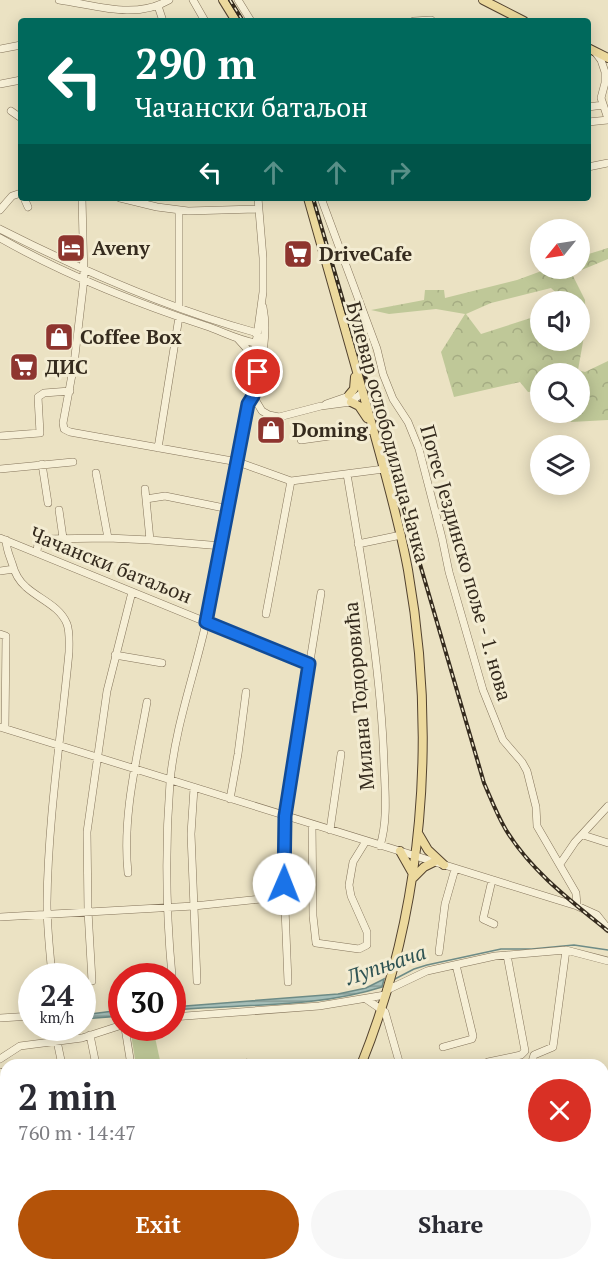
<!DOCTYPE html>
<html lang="en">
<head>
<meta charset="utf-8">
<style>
  :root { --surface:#fff; --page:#f7f7f7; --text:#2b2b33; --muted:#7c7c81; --accent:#b45309 }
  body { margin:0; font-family:"PT Serif",serif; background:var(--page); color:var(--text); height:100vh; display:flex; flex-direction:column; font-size:22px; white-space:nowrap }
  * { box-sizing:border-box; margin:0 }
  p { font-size:20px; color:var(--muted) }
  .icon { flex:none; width:33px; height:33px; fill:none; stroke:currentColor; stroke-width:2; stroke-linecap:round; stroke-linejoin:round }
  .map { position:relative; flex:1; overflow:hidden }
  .details { position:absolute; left:0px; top:1059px; width:609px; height:212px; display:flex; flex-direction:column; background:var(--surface); border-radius:18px 18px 0 0; box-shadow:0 3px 15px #0003 }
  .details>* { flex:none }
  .hud { position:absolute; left:18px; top:18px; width:573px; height:183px; border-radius:6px; box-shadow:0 3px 15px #0003; background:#00695c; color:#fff; overflow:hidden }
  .needle { width:39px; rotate:240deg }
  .tools { position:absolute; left:530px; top:219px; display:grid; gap:12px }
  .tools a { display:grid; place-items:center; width:60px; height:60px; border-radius:50%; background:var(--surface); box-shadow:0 3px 15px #0003; font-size:30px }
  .speed { position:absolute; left:18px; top:963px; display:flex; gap:12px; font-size:30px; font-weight:700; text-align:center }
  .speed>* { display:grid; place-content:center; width:78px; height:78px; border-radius:50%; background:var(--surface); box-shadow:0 3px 15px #0003; line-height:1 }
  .speed small { font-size:15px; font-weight:400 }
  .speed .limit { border:9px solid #d22; background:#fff; color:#111 }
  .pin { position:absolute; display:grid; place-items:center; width:51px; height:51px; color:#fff; margin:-26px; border:3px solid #fff; border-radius:50%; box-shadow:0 2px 6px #0007 }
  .me { position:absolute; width:66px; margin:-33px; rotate:1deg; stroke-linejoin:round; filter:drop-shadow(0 0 4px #0008) }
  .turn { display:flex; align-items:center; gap:21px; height:126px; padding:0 18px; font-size:27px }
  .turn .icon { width:78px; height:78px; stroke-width:2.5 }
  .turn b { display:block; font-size:42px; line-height:51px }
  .lanes { display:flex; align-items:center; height:57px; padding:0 18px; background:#0003; justify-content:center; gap:30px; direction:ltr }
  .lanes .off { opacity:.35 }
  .round { display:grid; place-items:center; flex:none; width:63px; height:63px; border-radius:32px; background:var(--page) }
  .summary { display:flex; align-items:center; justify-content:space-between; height:102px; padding:0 18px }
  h1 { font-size:36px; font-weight:700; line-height:45px }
  .primary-button { display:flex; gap:12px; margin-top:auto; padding:12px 18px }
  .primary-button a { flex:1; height:69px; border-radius:36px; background:var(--accent); color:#fff; font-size:24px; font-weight:700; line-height:69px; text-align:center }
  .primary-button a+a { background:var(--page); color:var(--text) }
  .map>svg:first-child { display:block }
  .green { fill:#bfc898 }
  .forest { fill:url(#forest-crowns); fill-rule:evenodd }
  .water { fill:url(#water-rules); stroke:#6d8b86; stroke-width:1.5 }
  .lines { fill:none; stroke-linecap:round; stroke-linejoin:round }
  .stream { stroke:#6d8b86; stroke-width:1.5 }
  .minor-casing { stroke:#84745b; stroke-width:8 }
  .major-casing { stroke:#52422f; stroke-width:10 }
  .minor { stroke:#f6efd6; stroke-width:7 }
  .major { stroke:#ecd99d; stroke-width:8 }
  .rail-casing { stroke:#352b1e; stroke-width:4 }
  .rail { stroke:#f3ecd2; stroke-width:1.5; stroke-dasharray:4.5; stroke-linecap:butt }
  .route-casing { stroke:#114b97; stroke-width:15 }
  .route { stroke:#1a73e8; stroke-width:10 }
  .labels { text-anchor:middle; stroke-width:6; stroke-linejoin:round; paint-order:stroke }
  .poi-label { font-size:20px; font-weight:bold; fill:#352b1e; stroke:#f3ecd2; text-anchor:start }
  .street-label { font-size:20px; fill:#352b1e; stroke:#f3ecd2 }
  .water-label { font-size:21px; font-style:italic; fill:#2e5353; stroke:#f3ecd2 }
</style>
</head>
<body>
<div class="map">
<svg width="608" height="1270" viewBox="0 0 608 1270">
  <defs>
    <pattern id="forest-crowns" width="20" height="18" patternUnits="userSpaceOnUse" patternTransform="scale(1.5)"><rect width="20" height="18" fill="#bfc898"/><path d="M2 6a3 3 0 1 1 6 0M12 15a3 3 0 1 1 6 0" fill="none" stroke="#a5ac83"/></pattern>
    <pattern id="water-rules" width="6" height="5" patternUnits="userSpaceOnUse" patternTransform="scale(1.5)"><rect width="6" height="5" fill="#a5beb8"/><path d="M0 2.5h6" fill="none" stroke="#879b95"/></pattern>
  </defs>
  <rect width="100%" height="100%" fill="#ebe2c3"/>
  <!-- green -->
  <path class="green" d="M130 1028H153L161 1065H136Z"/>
  <!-- forest -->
  <path class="forest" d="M608 248V259L572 274 585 300 586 325 578 370 585 372 608 361V420L571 422 569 413 579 412V374H540V391L528 392 520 382 454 397 441 352 465 314 436 309 389 314 371 310 424 300 425 290H444L445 298 517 280 547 269 579 268V257ZM551 288 565 301 579 302V340H540V315L481 334 466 314 491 303Z
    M603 1082 608 1083V1138L603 1149Z
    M420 1264 584 1265V1270H418Z"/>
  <!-- water -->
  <path class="water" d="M384 979 382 987C317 1008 241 1004 173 1010V1007L338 994 366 988Z
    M121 1010V1016L83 1019V1015Z"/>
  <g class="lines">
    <!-- stream -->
    <path class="stream" d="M393 980 414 969 427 965 501 949H532L574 945 608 950"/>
    <!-- minor casing -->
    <g class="minor-casing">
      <path id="minor" d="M59 0C95 5 135 20 169 0
        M193 0 205 21
        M238 0 251 21
        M158 6 163 21
        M414 21 431 20
        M0 49 21 45
        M595 52 601 60 605 72V83L601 98 608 119
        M0 84 21 80
        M588 107 603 105
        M11 111 21 118
        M588 122 608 120
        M588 167 608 163
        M24 198 28 207
        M82 198 84 279 74 364 63 423 64 429 70 432 238 462 291 481 266 614
        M120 198 157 207 188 211 258 209
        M321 198 377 349 383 374 393 399 408 422 419 449 442 538 449 572 483 690 503 740 522 762 527 771 536 807 537 826 576 893 577 906
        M0 210 12 196 21 193
        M179 210V307
        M0 229C81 270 166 308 254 332L260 337 262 342
        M0 238C65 275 136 303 206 326 224 332 244 343 263 344
        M238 339 247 349 253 365
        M253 365 263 292V258L258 198
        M253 396 262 411 269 415 279 417 321 406 351 402 363 392
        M326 404 352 395
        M0 436 40 433 38 397 44 393 70 391
        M301 440 373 430
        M158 448 179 317
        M42 464 48 503
        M0 469 73 462
        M96 473 108 538
        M347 474C363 570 381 667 384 764 385 791 388 820 380 846
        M291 481 384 469
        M146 499 165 496 229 509
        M59 510 63 538
        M0 538 309 664
        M6 540C6 548 9 555 12 563 14 571 19 581 26 587 39 599 60 606 67 624 70 632 69 644 69 652 61 736 48 819 47 903 47 928 50 952 52 976
        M150 540 222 546
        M358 544 401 535
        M37 552 38 543 44 539 108 538 150 540 145 489
        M0 571 14 569
        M0 634 6 636 5 728
        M115 655 162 663
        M0 727 577 906 597 915 608 929
        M194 788 191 834 197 981
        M230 799 238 754 246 692
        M312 824 313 916 316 943 359 949 367 945V932L351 896 349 885 353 862 366 841
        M330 830 341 754
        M583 835 608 843
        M560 864 575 842 608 806
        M128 873C122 816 137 758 147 702
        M492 880 483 919 494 924
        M0 917 194 906 261 899
        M439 952 445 904 455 869
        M172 976C166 912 165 847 170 782 175 728 193 679 205 627 221 553 236 479 248 404 259 376 269 338 263 307
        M92 981 88 911 87 832 107 691 132 592
        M288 982 284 884 285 816 321 593
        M387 990 427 971 495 956 566 950 608 961
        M366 999 385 1012 400 1065
        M172 1017 319 1006 385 995
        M0 1018 32 1016
        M125 1028 131 1065
        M90 1035 96 1065
        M57 1041 62 1065
        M443 1047 472 1039 473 1036 456 965
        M0 1059 20 1046 82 1038 122 1025
        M488 1062 521 1055 525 1051 507 955
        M247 1063 252 1065
        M531 1065 534 1055 553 1047 566 950
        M0 1072 6 1095
        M603 1121 608 1123
        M0 1209 6 1231
        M603 1220 608 1219
        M227 1264 235 1270
        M20 1270 47 1264
        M396 1270 399 1264
        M532 1270 533 1264"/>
    </g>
    <!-- major casing -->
    <g class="major-casing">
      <path id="major" d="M223 0 236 21
        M483 0 524 21
        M588 48 608 58
        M308 198C329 274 351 349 372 425 385 473 399 521 408 570 437 735 424 909 361 1065
        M349 395 354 389 355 377
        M351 402 359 406 367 418
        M418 833 428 850 444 865
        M400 851 413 874
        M413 878 424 867 434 862
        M253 1270 256 1264"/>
    </g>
    <!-- minor -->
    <use href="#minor" class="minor"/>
    <!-- major -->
    <use href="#major" class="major"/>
    <!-- rail casing -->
    <g class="rail-casing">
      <path id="rail" d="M230 0 243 21
        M313 198 484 783C491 799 497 815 506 830 531 871 571 901 608 931"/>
    </g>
    <!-- rail -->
    <use href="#rail" class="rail"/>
  </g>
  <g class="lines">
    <!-- route casing -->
    <g class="route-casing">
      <path id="route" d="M258 372 253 396 248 404 206 622 309 664 285 816 284 884"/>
    </g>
    <!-- route -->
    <use href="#route" class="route"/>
  </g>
  <!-- icons -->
  <defs>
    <g id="hotel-square" transform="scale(1.5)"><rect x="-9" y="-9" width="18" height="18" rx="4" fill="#8e352f" stroke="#f3ecd2"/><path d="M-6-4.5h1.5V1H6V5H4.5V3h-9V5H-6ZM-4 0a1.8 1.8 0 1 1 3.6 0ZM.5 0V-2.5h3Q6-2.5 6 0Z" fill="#fff"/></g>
    <g id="supermarket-square" transform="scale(1.5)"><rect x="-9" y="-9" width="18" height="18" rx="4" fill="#8e352f" stroke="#f3ecd2"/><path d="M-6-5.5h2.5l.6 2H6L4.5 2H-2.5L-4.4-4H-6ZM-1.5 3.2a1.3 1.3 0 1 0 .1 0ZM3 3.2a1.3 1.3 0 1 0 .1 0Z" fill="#fff"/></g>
    <g id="shop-square" transform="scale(1.5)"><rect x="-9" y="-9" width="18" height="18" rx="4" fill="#8e352f" stroke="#f3ecd2"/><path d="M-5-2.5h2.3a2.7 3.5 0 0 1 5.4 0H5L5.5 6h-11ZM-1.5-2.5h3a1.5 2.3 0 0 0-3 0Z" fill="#fff"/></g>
  </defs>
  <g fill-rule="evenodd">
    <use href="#hotel-square" x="71" y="248"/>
    <use href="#supermarket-square" x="298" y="254"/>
    <use href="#shop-square" x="59" y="337"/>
    <use href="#supermarket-square" x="24" y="367"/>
    <use href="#shop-square" x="271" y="430"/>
  </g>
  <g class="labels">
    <!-- poi labels -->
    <g class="poi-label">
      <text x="92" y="255">Aveny</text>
      <text x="319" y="261">DriveCafe</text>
      <text x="80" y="344">Coffee Box</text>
      <text x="45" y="374">ДИС</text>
      <text x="292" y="437">Doming</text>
    </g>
    <!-- street labels -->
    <g class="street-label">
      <text transform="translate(388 432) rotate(75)" y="7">Булевар ослободилаца Чачка</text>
      <text transform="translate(466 563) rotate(74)" y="7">Потес Јездинско поље - 1. нова</text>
      <text transform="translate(111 565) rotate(22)" y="7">Чачански батаљон</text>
      <text transform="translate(359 696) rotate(-95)" y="7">Милана Тодоровића</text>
    </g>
    <!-- water labels -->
    <g class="water-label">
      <text transform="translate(386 965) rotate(-19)" y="7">Лупњача</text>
    </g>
  </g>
</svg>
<div class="tools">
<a><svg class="needle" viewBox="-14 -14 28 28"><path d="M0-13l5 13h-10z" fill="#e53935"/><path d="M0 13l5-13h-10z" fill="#7c7c81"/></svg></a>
<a><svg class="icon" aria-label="sound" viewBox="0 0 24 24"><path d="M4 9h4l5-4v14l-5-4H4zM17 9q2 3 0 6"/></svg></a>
<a><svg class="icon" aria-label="search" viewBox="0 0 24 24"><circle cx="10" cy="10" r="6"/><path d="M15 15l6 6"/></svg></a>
<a><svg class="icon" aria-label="layers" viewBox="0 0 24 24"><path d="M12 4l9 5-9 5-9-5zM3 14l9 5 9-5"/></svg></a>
</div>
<div class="speed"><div>24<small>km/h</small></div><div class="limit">30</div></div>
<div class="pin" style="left:258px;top:372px;background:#d93025"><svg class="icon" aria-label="arrive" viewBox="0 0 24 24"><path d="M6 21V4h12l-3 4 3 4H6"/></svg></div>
<svg class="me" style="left:284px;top:884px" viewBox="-20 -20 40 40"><circle r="19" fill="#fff"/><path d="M0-13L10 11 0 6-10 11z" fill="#1a73e8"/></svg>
<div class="hud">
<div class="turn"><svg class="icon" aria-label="left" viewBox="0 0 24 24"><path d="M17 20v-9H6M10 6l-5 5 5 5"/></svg><div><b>290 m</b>Чачански батаљон</div></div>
<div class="lanes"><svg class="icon" aria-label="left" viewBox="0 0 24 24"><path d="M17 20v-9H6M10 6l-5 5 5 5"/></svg><svg class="icon off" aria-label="ahead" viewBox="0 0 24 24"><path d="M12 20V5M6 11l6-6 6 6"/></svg><svg class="icon off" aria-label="ahead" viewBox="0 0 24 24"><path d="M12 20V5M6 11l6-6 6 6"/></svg><svg class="icon off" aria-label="right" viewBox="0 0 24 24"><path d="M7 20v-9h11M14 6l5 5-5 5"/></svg></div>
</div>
<section class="details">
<div class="summary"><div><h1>2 min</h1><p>760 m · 14:47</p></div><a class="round" style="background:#d93025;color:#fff"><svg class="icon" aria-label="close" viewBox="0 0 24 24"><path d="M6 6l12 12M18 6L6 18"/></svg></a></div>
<div class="primary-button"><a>Exit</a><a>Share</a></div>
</section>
</div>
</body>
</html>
